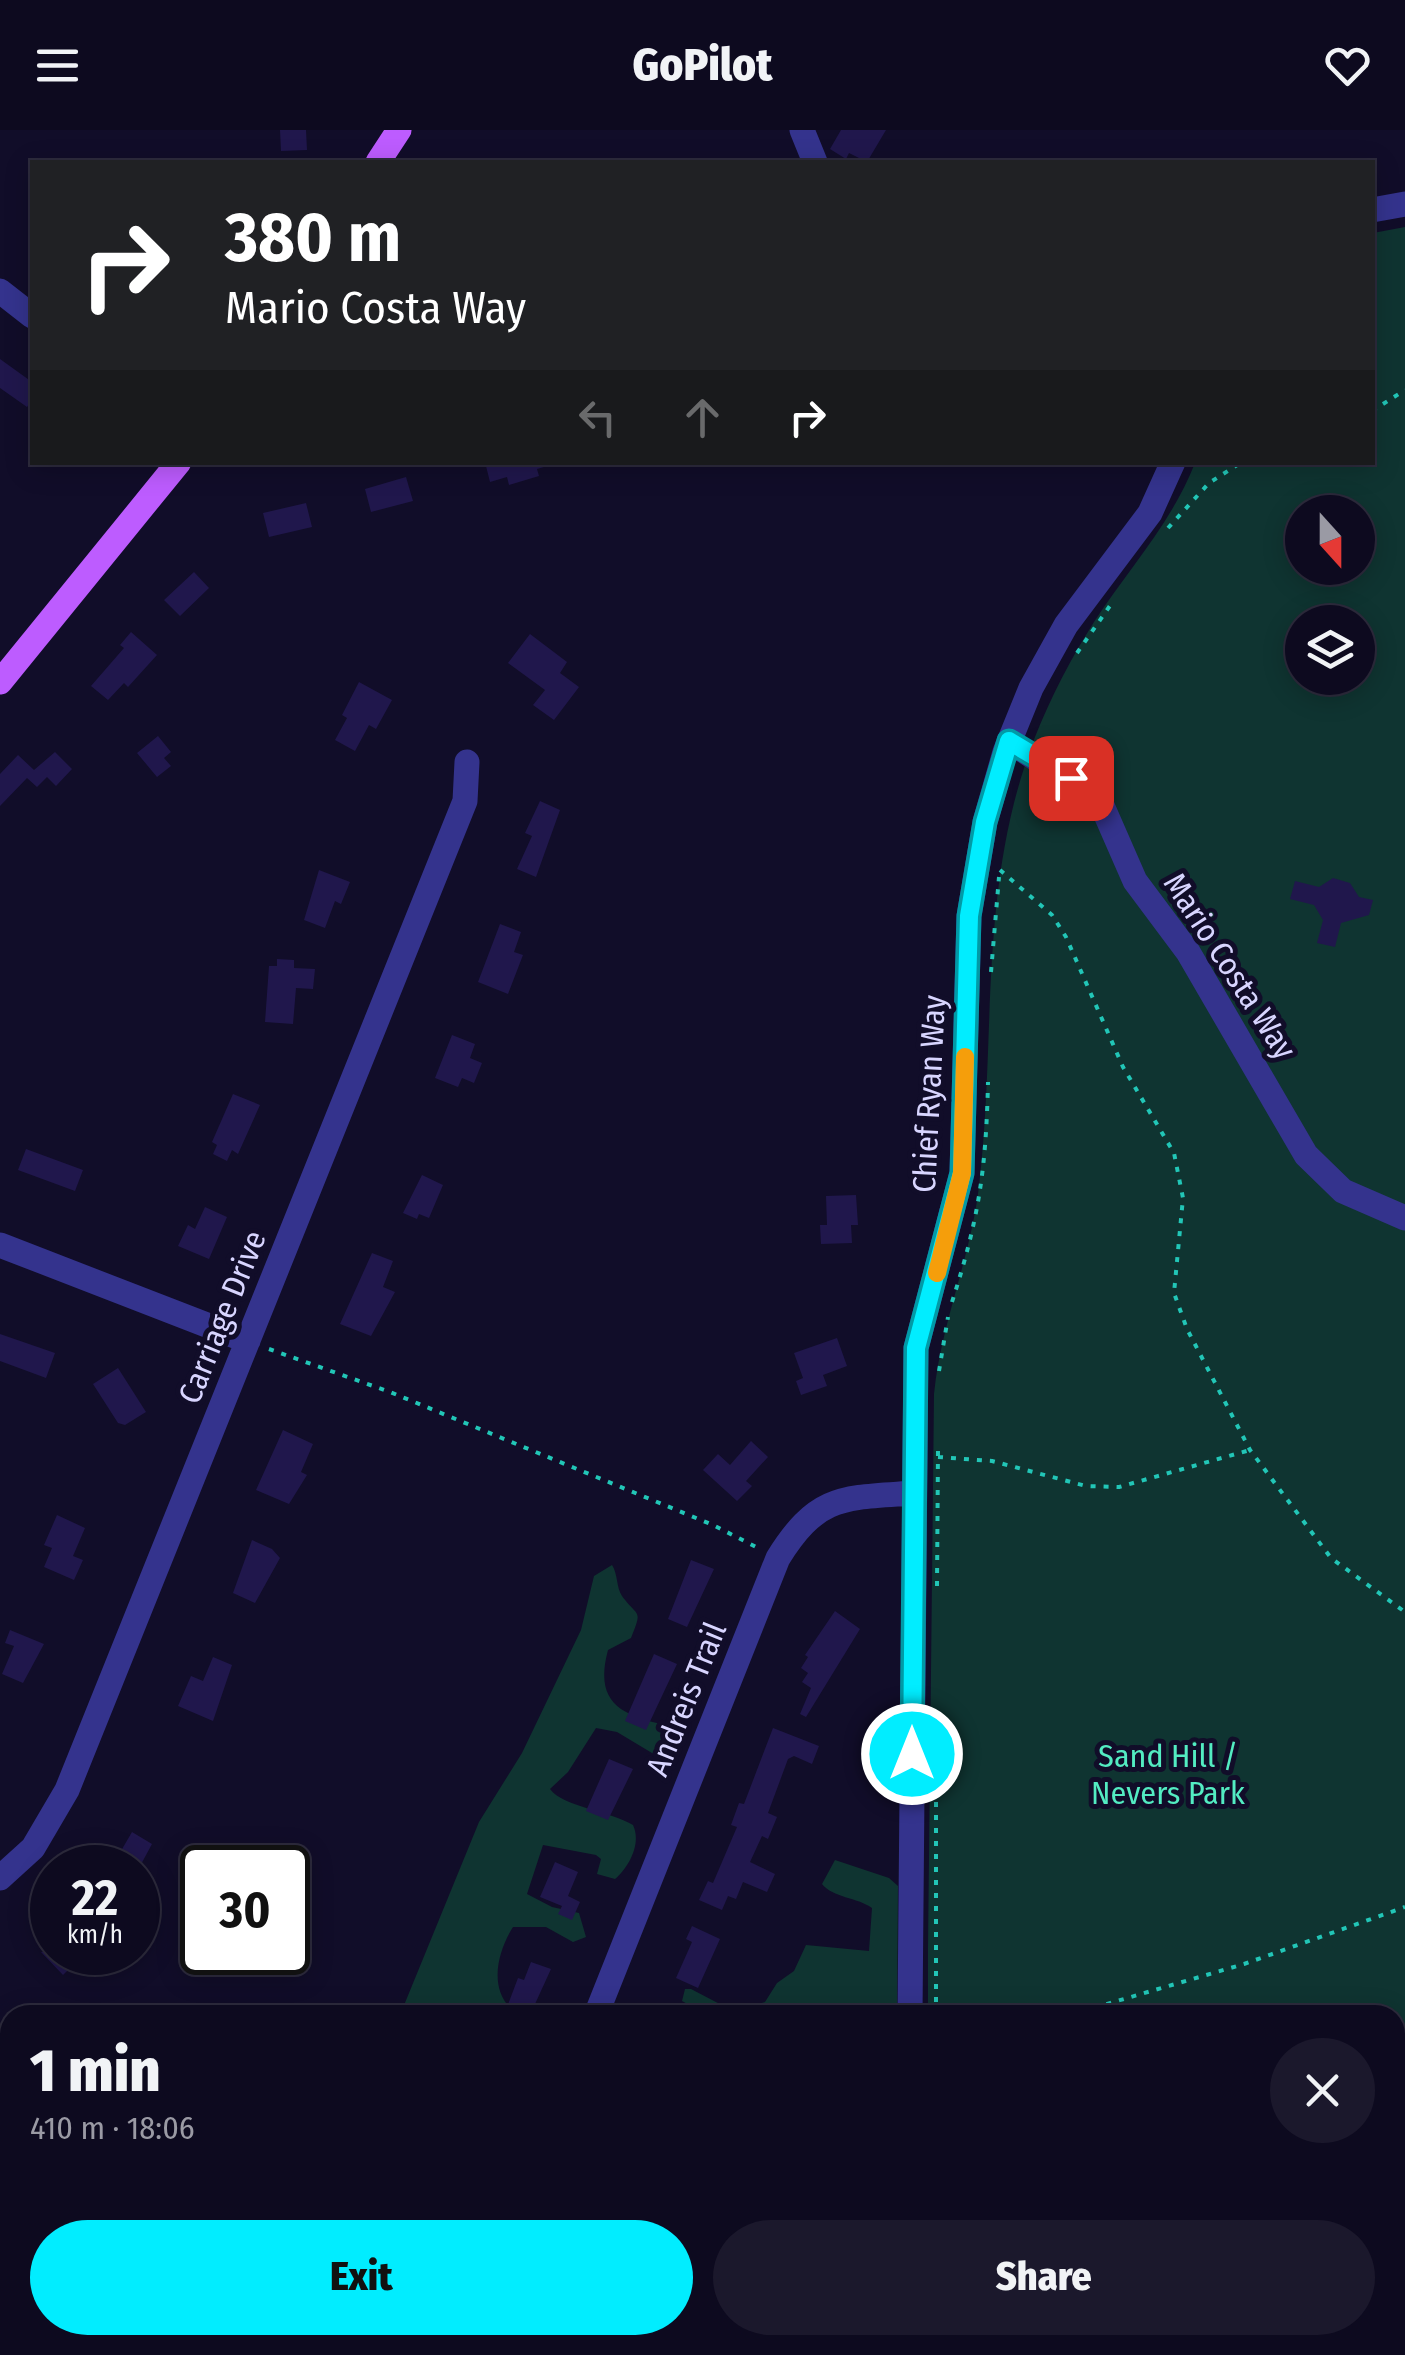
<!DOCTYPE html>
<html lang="en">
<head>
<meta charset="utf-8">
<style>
  :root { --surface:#0d0a1f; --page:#1b182c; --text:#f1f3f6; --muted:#9a9aa4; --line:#2d2b3d; --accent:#01edff }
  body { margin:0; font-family:"Fira Sans Condensed",sans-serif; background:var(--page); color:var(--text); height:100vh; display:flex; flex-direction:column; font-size:38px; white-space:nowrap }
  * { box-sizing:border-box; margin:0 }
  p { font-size:32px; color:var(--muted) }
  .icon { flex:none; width:55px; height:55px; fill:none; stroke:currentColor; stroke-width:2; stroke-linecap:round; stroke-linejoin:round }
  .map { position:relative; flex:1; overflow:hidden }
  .side { position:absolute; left:0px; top:1875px; width:1405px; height:350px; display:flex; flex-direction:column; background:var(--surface); border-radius:30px 30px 0 0; box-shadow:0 5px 25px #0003,0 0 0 2px var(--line) }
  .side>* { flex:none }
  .top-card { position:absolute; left:30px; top:30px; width:1345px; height:305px; border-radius:0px; box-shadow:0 5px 25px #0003,0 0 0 2px var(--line); background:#202124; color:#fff; overflow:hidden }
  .needle { width:65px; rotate:159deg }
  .controls { position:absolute; left:1285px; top:365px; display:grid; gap:20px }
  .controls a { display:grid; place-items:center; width:90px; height:90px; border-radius:50%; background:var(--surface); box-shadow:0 5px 25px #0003,0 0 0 2px var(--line); font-size:50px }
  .speed { position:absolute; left:30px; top:1715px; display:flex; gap:20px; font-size:50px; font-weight:700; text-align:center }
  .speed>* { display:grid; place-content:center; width:130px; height:130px; border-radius:50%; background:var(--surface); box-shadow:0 5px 25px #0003,0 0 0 2px var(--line); line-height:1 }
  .speed small { font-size:25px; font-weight:400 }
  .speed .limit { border:5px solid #111; border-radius:15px; background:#fff; color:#111 }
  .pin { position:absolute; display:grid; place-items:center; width:85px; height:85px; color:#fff; margin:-42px; border-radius:20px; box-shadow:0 5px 15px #0006 }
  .me { position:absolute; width:110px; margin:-55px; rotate:0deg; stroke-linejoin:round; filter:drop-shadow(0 0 8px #0008) }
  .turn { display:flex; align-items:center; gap:35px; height:210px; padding:0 30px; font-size:45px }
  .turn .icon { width:130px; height:130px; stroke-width:2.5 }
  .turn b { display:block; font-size:70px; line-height:85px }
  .lanes { display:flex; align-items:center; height:95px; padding:0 30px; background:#0003; justify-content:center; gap:50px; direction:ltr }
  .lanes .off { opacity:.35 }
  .round { display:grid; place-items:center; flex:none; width:105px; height:105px; border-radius:52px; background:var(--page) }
  .headline { display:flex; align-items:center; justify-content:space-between; height:170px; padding:0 30px }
  h1 { font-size:60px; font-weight:800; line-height:75px }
  .action { display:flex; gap:20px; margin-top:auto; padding:20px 30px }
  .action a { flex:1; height:115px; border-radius:60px; background:var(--accent); color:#111; font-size:40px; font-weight:800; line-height:115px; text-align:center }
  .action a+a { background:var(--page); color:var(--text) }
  header { display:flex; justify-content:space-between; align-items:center; height:130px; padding:0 30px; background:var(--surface); font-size:45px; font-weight:800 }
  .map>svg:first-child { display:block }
  .green { fill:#0f3431; fill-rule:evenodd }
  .building { fill:#20174c }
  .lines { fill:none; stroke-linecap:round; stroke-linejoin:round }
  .path { stroke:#22c6b7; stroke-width:4; stroke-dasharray:5 8; stroke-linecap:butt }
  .minor { stroke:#34338d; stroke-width:25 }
  .major { stroke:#bd5cff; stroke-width:25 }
  .route-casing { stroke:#019aa6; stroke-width:25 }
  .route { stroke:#01edff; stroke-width:18 }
  .slow { stroke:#f59e0b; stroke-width:18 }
  .labels { text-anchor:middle; stroke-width:10; stroke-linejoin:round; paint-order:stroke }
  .street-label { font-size:32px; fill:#d8d5ff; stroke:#110d29 }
  .park-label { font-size:32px; fill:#53ecc2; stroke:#110d29 }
</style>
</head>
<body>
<header><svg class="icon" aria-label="menu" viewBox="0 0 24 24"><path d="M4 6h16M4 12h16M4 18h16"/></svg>GoPilot<svg class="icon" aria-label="heart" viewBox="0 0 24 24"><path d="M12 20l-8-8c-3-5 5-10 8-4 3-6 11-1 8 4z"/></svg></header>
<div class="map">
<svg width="1405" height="2225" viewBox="0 0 1405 2225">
  <rect width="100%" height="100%" fill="#110d29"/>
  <!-- green -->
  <path class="green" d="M1405 97V2225H836L845 2215H1395V1885H928V1819L934 1264C941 1193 971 1127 979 1056 997 903 977 756 1035 607 1051 567 1071 528 1094 492 1129 438 1171 394 1195 333L1372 332 1373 103ZM1302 382H1358V438H1302ZM1302 492H1358V548H1302Z
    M612 1435C618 1444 616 1457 622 1466 638 1488 643 1478 631 1508L608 1520C594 1572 620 1585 666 1595L670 1616 657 1626 617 1602 596 1598 568 1642 550 1659C563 1677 610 1681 633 1695 642 1714 628 1738 615 1749L597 1744 601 1729 596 1725 543 1715 527 1764 552 1777 579 1783 586 1807 573 1812 546 1797H513C496 1824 487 1865 519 1885H400L479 1692 522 1623 581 1500 594 1446Z
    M835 1730 889 1748 898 1756 897 1885H708L682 1871 685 1859H691L735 1882 765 1872 777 1853 794 1841 806 1815 869 1821 872 1778C857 1767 833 1768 822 1754Z
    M288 2215H476L479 2225H283Z"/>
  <!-- building -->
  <path class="building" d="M280 0H306L307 20 281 21Z
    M841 0H886L867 32 849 23 846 29 830 19Z
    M0 229 32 252V270L27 277 0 258Z
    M485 332H543L544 337 537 339 539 346 509 355 507 347 490 352Z
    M406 347 413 371 371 382 365 359Z
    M306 373 312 397 269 407 263 383Z
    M194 442 209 458 180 486 164 470Z
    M131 502 157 525 128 557 124 553 108 570 91 556 124 518 120 515Z
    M530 504 567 532 560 543 579 557 554 590 533 575 545 560 508 533Z
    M359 552 392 570 376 599 369 595 355 621 335 610 347 588 342 585Z
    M158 606 171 622 164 628 171 636 157 647 137 623Z
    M55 622 72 639 56 656 47 647 37 657 27 648 0 676V644L18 625 34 640Z
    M540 671 560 680 536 747 517 739 532 706 525 703Z
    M319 740 350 752 341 774 335 771 325 798 304 790Z
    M1333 748 1350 753 1359 767 1373 770 1369 785 1341 793 1335 817 1317 813 1323 790 1314 775 1290 769 1295 751 1319 757Z
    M500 794 521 802 514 822 523 825 508 864 478 852Z
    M277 829 294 830V838L315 839 313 859 296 858 293 894 265 892 269 836H277Z
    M452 905 475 914 470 928 482 933 474 953 462 948 458 957 435 948Z
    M233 964 260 975 238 1024 232 1020 227 1031 213 1024 217 1015 212 1012Z
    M26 1019 83 1040 75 1061 18 1040Z
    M422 1045 443 1055 429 1088 419 1084 417 1089 403 1083Z
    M856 1065 858 1095H851L852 1113 821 1114 820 1095H827L826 1066Z
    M205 1077 227 1087 209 1129 178 1116 188 1095 195 1099Z
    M372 1123 393 1131 383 1157 395 1162 371 1206 340 1194Z
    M0 1204 55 1223 46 1248 0 1231Z
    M837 1208 847 1236 823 1245 827 1256 801 1265 796 1251 803 1248 794 1223Z
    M118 1238 146 1282 125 1295 118 1293 93 1254Z
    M283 1300 313 1314 301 1342 307 1345 289 1374 256 1360Z
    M751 1311 768 1327 746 1351 752 1356 737 1371 703 1340 718 1324 730 1335Z
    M57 1385 85 1398 73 1426 83 1430 74 1450 44 1437 52 1418 44 1415Z
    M252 1410 272 1419 280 1428 255 1473 233 1463Z
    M691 1430 714 1439 687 1497 668 1489Z
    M835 1481 860 1499 806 1587 800 1584 811 1558 802 1552 808 1543 801 1538 808 1527 805 1525Z
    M10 1500 44 1514 23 1553 2 1544 14 1516 5 1513Z
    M654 1524 677 1534 646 1600 625 1591Z
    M213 1527 232 1535 213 1591 178 1576 191 1546 203 1551Z
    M773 1598 819 1616 812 1634 794 1626 788 1629 768 1683 777 1687 768 1709 762 1706 750 1732 775 1744 767 1762 743 1752 736 1769 728 1766 722 1780 699 1770 708 1751 713 1753 737 1697 731 1695 739 1673 744 1674Z
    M609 1629 633 1639 608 1690 586 1681Z
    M132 1702 152 1714 139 1738H111Z
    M555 1732 578 1742 568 1766 580 1772 572 1790 558 1784 562 1776 540 1767Z
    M692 1796 720 1809 698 1858 676 1848 692 1812 686 1809Z
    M41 1822H86L89 1830 77 1841 72 1836 63 1845Z
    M531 1832 551 1839 530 1885H504L518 1848 524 1850Z"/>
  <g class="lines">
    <!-- path -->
    <path class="path" d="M1372 281 1405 260
      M1168 398 1209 353 1242 332
      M1077 523 1114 470
      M1000 740 1052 785 1066 807 1123 937 1174 1023 1183 1068 1174 1163 1187 1199 1250 1320 1331 1428 1405 1482
      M991 842 999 747
      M952 1172C979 1088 986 1040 988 952
      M269 1219 390 1262 713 1395 760 1419
      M939 1241 948 1187
      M938 1327 992 1331 1086 1356 1119 1357 1250 1320
      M937 1456 938 1320
      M936 1885V1620
      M1069 1885 1244 1834 1405 1777
      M947 2225V2215"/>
    <!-- minor -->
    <path class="minor" d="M802 0 815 32
      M1372 80 1405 74
      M0 161 32 186
      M1009 611 1100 671 1135 751 1188 822 1306 1025 1343 1061 1405 1088
      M0 1115 248 1211
      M0 1748 33 1718 67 1660 465 671 467 632
      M596 1885 778 1428C818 1364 843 1368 914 1363
      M910 1885 916 1218 962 1043 969 786 985 692 1005 622 1031 558 1066 495 1150 383 1173 332
      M697 2215 710 2223"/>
    <!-- major -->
    <path class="major" d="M378 32 399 0
      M0 552 179 332"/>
  </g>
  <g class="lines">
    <!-- route casing -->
    <g class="route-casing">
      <path id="route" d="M912 1624 916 1218 962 1043 969 786 985 692 1009 611 1071 648"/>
    </g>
    <!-- route -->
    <use href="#route" class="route"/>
    <!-- slow -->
    <path class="slow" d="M937 1143 962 1043 965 927"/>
  </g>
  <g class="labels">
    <!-- street labels -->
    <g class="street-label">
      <text transform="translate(1230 836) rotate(57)" y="11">Mario Costa Way</text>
      <text transform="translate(929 964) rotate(-87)" y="11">Chief Ryan Way</text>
      <text transform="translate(222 1187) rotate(-68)" y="11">Carriage Drive</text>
      <text transform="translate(686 1569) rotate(-68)" y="11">Andreis Trail</text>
    </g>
    <!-- park labels -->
    <g class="park-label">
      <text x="1168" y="1637">Sand Hill /<tspan x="1168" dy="37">Nevers Park</tspan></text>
    </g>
  </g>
</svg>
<div class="controls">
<a><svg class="needle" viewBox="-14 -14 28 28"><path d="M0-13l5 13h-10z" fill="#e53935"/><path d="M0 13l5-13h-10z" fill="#9a9aa4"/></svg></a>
<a><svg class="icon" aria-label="layers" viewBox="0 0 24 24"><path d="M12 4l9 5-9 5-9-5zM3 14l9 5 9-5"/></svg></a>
</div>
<div class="speed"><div>22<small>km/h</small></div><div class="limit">30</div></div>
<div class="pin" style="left:1071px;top:648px;background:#d93025"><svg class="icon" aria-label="arrive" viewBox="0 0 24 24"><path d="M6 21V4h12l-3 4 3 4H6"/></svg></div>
<svg class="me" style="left:912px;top:1624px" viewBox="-20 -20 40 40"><circle r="17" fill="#01edff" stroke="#fff" stroke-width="3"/><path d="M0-11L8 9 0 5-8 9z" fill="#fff"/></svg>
<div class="top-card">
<div class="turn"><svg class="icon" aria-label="right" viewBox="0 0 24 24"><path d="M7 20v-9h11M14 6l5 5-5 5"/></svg><div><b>380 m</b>Mario Costa Way</div></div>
<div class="lanes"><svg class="icon off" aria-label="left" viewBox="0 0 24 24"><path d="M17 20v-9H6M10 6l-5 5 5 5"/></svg><svg class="icon off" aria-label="ahead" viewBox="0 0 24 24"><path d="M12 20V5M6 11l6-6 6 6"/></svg><svg class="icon" aria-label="right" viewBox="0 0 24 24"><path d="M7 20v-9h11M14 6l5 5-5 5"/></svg></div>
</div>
<section class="side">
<div class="headline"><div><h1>1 min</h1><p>410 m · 18:06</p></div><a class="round"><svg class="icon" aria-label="close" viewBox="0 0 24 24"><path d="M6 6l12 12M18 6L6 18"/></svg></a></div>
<div class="action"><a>Exit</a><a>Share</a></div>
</section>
</div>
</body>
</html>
